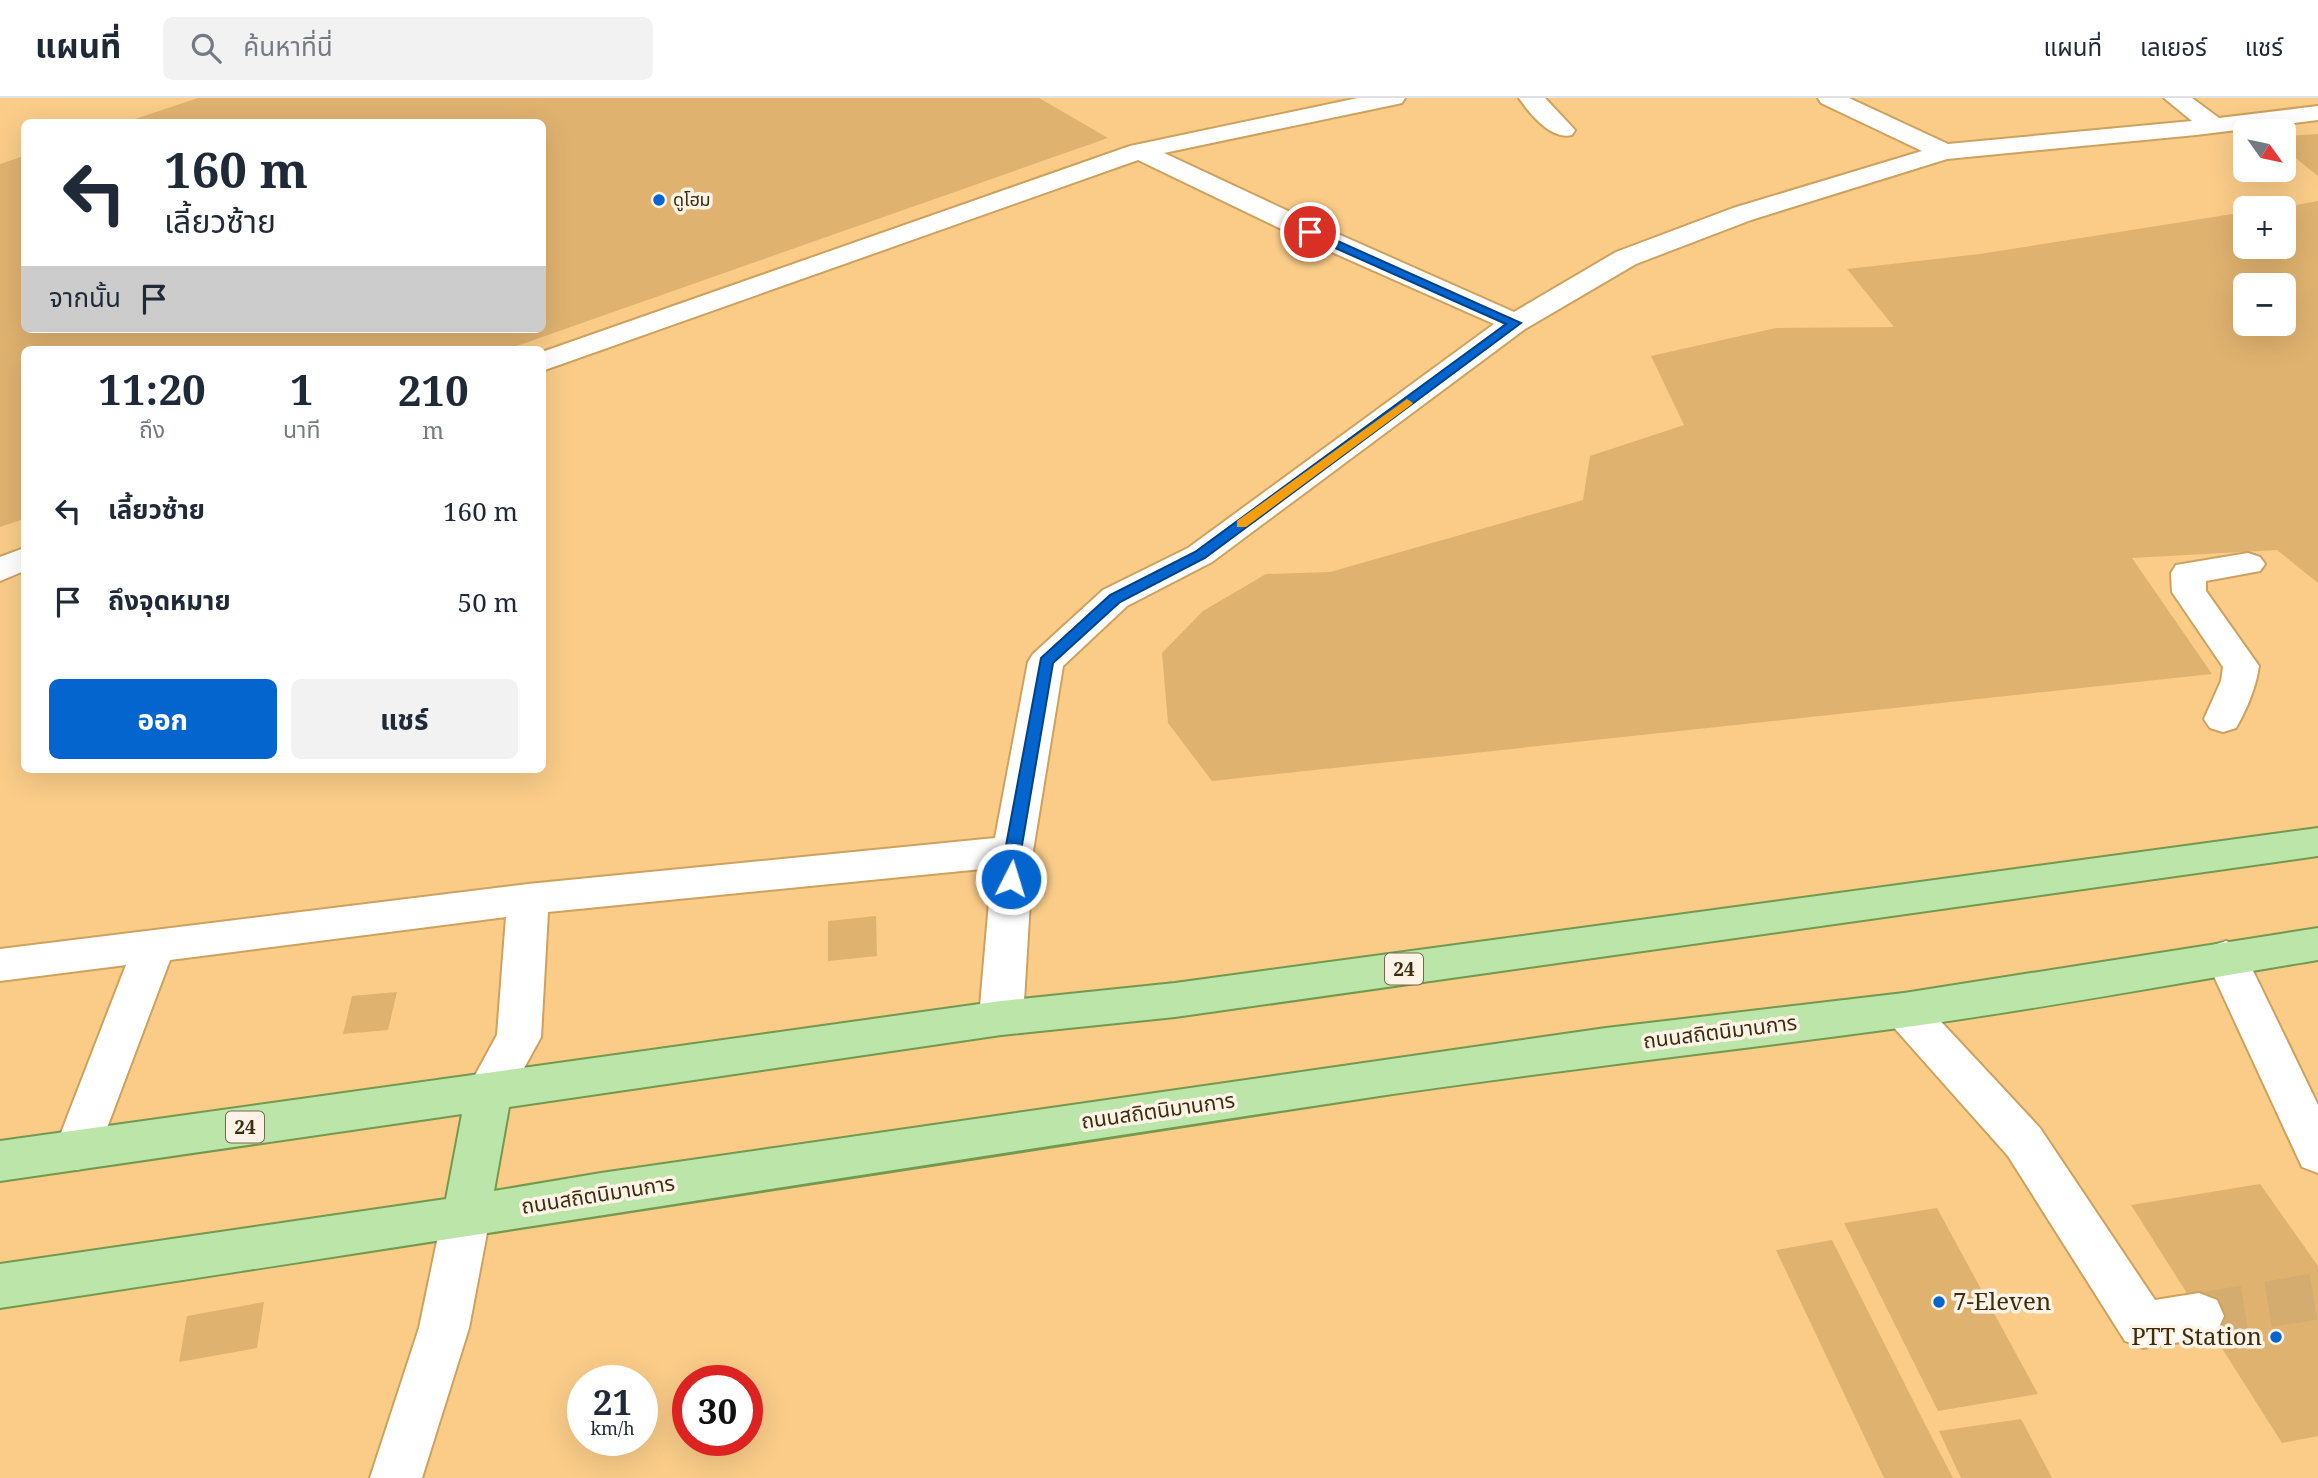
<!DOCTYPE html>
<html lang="th">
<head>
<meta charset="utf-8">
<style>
  :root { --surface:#fff; --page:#f2f2f3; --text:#1f2937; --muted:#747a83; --line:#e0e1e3; --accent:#0365cd }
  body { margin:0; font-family:"Noto Serif","Noto Sans Thai",serif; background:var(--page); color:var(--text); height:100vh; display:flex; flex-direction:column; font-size:26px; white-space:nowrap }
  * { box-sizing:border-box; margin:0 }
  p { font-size:23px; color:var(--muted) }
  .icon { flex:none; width:38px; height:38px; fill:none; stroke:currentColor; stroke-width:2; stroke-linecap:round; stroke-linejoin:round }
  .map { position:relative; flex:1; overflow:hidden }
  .panel { position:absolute; left:21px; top:248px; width:525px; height:427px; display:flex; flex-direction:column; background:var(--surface); border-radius:10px; box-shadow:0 7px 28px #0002 }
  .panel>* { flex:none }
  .banner { position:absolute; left:21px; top:21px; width:525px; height:214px; border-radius:10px; box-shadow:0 7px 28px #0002; background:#fff; color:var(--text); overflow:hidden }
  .needle { width:46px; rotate:123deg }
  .fabs { position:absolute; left:2233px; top:21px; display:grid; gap:14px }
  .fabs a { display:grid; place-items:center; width:63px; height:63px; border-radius:10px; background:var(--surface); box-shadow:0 7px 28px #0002; font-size:35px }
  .speed { position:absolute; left:567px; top:1267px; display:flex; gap:14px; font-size:35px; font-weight:700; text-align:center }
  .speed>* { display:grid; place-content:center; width:91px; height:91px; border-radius:50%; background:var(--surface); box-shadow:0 7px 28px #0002; line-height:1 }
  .speed small { font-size:18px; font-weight:400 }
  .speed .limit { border:10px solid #d22; background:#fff; color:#111 }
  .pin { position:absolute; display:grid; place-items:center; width:60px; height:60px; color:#fff; margin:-30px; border:4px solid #fff; border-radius:50%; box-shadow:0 2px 7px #0007 }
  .me { position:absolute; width:77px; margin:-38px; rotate:5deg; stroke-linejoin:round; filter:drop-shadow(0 0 5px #0008) }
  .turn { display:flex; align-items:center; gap:24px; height:147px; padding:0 28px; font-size:32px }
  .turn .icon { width:91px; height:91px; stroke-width:2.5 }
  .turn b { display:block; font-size:49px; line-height:60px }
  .then { display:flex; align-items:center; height:66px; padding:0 28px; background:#0003; gap:14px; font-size:26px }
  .eta { display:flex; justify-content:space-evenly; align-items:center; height:119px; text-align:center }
  .eta b { font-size:42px; font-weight:700; line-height:49px }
  .action { display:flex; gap:14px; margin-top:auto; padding:14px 28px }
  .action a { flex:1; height:80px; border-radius:10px; background:var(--accent); color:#fff; font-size:28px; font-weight:700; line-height:80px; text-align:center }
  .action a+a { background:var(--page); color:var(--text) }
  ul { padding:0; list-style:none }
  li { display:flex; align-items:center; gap:21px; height:91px; padding:0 28px }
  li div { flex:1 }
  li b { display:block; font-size:26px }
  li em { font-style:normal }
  header { display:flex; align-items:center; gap:42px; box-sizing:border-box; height:98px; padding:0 35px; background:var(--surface); border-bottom:2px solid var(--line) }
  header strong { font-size:33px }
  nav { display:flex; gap:38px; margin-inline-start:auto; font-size:24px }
  .search { width:490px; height:63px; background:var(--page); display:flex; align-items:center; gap:18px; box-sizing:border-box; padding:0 24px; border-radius:10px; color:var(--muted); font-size:26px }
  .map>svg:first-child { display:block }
  .building { fill:#dfb26f; fill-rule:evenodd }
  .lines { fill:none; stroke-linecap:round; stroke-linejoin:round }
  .minor-tunnel { stroke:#d4ac70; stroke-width:46; stroke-dasharray:46 24; stroke-linecap:butt }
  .minor-casing { stroke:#cda15e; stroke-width:4 }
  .major-casing { stroke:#73994e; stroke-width:4 }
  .minor { fill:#fff; fill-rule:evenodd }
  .major { fill:#bce5a9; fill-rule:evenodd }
  .route { fill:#0365cd; stroke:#024285; stroke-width:2 }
  .slow { fill:#f59e0b }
  .poi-dot { fill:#0365cd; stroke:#fdf4e7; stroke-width:2.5 }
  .labels { text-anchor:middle; stroke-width:7; stroke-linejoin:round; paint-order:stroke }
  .far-poi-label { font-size:18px; fill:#3e2c0f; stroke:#fdf4e7; text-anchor:start }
  .shield { fill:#fdf4e7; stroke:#776850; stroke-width:2 }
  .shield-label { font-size:19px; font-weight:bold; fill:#3e2c0f }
  .street-label { font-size:21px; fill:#3e2c0f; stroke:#fdf4e7 }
  .near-poi-label { font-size:24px; fill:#3e2c0f; stroke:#fdf4e7; text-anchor:start }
</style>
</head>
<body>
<header>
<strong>แผนที่</strong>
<div class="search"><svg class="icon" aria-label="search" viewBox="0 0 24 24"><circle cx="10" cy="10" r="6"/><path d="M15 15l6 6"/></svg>ค้นหาที่นี่</div>
<nav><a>แผนที่</a><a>เลเยอร์</a><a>แชร์</a></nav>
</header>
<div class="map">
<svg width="2318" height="1380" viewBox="0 0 2318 1380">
  <rect width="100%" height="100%" fill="#facc88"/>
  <!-- building -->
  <path class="building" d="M198 0H1039L1108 40 505 252H24V421L0 429V66L24 58V231H542V24H126Z
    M2318 36V78L2284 51V38Z
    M2318 103V485L2277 452 2132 460 2212 576 1212 683 1168 625 1162 555 1203 513 1266 476 1330 474 1583 402 1590 358 1684 327 1651 258 1776 230 1894 229 1847 171 1980 156 2245 114V149H2284V109ZM2245 187H2284V226H2245Z
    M876 818 877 858 828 863V823Z
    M397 894 388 932 343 936 352 898Z
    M2260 1086 2318 1168V1338L2282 1345 2131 1107Z
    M1937 1110 2038 1296 1938 1313 1844 1125Z
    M1832 1142 1929 1334 1953 1380H1884L1776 1152Z
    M264 1204 257 1250 179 1264 187 1218Z
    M2021 1321 2052 1380H1961L1939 1333Z"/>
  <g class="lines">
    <!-- minor-tunnel -->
    <path class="minor-tunnel" d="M2199 1218 2318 1198"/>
    <!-- minor casing -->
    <g class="minor-casing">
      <path id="minor" d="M1358 0H1405L1402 5 1393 7 1164 55 1320 128 1514 214 1616 154 1733 110 1922 53 1821 5 1818 0H1849L1948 46 2192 23 2164 0H2192L2219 20 2318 8V22L2196 37 1947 61 1751 122 1636 166 1525 231 1212 464 1127 508 1063 568 1033 753 1023 920 1016 932 1001 937 986 932 979 920 992 770 548 814 541 939 505 1005 489 1010 473 1005 467 992 497 937 506 819 170 862 93 1067 77 1072 61 1067 54 1053 126 867 0 883V851L528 786 995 740 1028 564 1033 556 1103 492 1188 450 1494 226 1300 140 1138 62 542 273V254L1130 48Z
        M1519 0H1545L1575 32 1572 37C1551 42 1530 16 1519 0Z
        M24 450V473L0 483V459Z
        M2248 455 2260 459 2265 466 2260 473 2206 483V493L2259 568C2256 589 2247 611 2236 630L2223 634 2210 630 2204 621 2221 583 2223 569 2172 494 2171 475 2176 467Z
        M2226 843 2241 848 2318 1007V1075L2302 1069 2205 859 2211 848Z
        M1904 895 1919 900 2040 1030 2155 1202 2199 1195 2217 1202 2224 1218 2217 1234 2199 1241 2143 1250 2125 1243 2008 1058 1889 924 1882 912 1889 900Z
        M466 1098 483 1104 490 1119 469 1230 422 1380H370L419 1230 442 1119 449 1104Z"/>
    </g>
    <!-- major casing -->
    <g class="major-casing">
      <path id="major" d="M2318 730V758L1175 919 1001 937 509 1009 494 1093 601 1075 1606 930 1904 895 2318 830V862C2179 885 2039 911 1899 930 1728 953 1557 972 1386 997 923 1066 462 1140 0 1210V1166L446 1101 462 1016 0 1083V1043L1001 903 1175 885Z"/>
    </g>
    <!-- minor -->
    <use href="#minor" class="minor"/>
    <!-- major -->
    <use href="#major" class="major"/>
  </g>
  <!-- route -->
  <path class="route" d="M1306 132H1313L1521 225 1205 460 1120 504 1053 565 1021 753 1017 785H1005L1003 781 1005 753 1041 560 1110 497 1195 454 1506 226 1306 137Z"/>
  <!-- slow -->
  <path class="slow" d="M1407 301 1413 305 1411 307 1246 429H1237V423Z"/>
  <!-- markers -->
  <g class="poi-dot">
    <circle cx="659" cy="102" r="7"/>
    <circle cx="1939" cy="1204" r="7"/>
    <circle cx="2276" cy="1239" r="7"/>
  </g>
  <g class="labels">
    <!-- far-poi labels -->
    <g class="far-poi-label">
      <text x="673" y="108">ดูโฮม</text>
    </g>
    <!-- shield labels -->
    <g class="shield">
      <rect x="1385" y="855.5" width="38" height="31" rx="5"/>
      <rect x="226" y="1013.5" width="38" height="31" rx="5"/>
    </g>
    <g class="shield-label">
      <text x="1404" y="878">24</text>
      <text x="245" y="1036">24</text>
    </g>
    <!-- street labels -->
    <g class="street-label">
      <text transform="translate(1720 934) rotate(-7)" y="7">ถนนสถิตนิมานการ</text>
      <text transform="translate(1158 1013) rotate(-8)" y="7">ถนนสถิตนิมานการ</text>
      <text transform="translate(598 1097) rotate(-9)" y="7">ถนนสถิตนิมานการ</text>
    </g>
    <!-- near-poi labels -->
    <g class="near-poi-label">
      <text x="1953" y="1212">7-Eleven</text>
      <text x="2262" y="1247" text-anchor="end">PTT Station</text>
    </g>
  </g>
</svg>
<div class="fabs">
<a><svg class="needle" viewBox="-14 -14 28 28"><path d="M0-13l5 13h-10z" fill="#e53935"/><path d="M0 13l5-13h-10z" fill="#747a83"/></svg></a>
<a>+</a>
<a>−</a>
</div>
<div class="speed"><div>21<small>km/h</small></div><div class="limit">30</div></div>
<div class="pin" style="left:1310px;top:134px;background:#d93025"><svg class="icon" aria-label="arrive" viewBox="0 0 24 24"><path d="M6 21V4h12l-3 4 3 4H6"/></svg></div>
<svg class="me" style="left:1011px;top:781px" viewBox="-20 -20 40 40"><circle r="17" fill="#0365cd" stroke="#fff" stroke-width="3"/><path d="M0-11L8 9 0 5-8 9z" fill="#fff"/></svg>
<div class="banner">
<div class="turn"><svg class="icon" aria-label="left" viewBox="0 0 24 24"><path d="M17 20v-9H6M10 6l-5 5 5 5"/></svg><div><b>160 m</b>เลี้ยวซ้าย</div></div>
<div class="then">จากนั้น<svg class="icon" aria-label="arrive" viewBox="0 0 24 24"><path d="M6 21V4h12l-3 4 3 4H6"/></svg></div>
</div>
<section class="panel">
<div class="eta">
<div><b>11:20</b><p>ถึง</p></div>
<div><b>1</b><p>นาที</p></div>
<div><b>210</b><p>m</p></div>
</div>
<ul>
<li><svg class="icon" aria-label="left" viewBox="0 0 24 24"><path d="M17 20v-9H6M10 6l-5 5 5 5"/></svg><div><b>เลี้ยวซ้าย</b></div><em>160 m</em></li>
<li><svg class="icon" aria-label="arrive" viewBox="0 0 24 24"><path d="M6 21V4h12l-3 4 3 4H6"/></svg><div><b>ถึงจุดหมาย</b></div><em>50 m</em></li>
</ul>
<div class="action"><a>ออก</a><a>แชร์</a></div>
</section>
</div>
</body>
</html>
